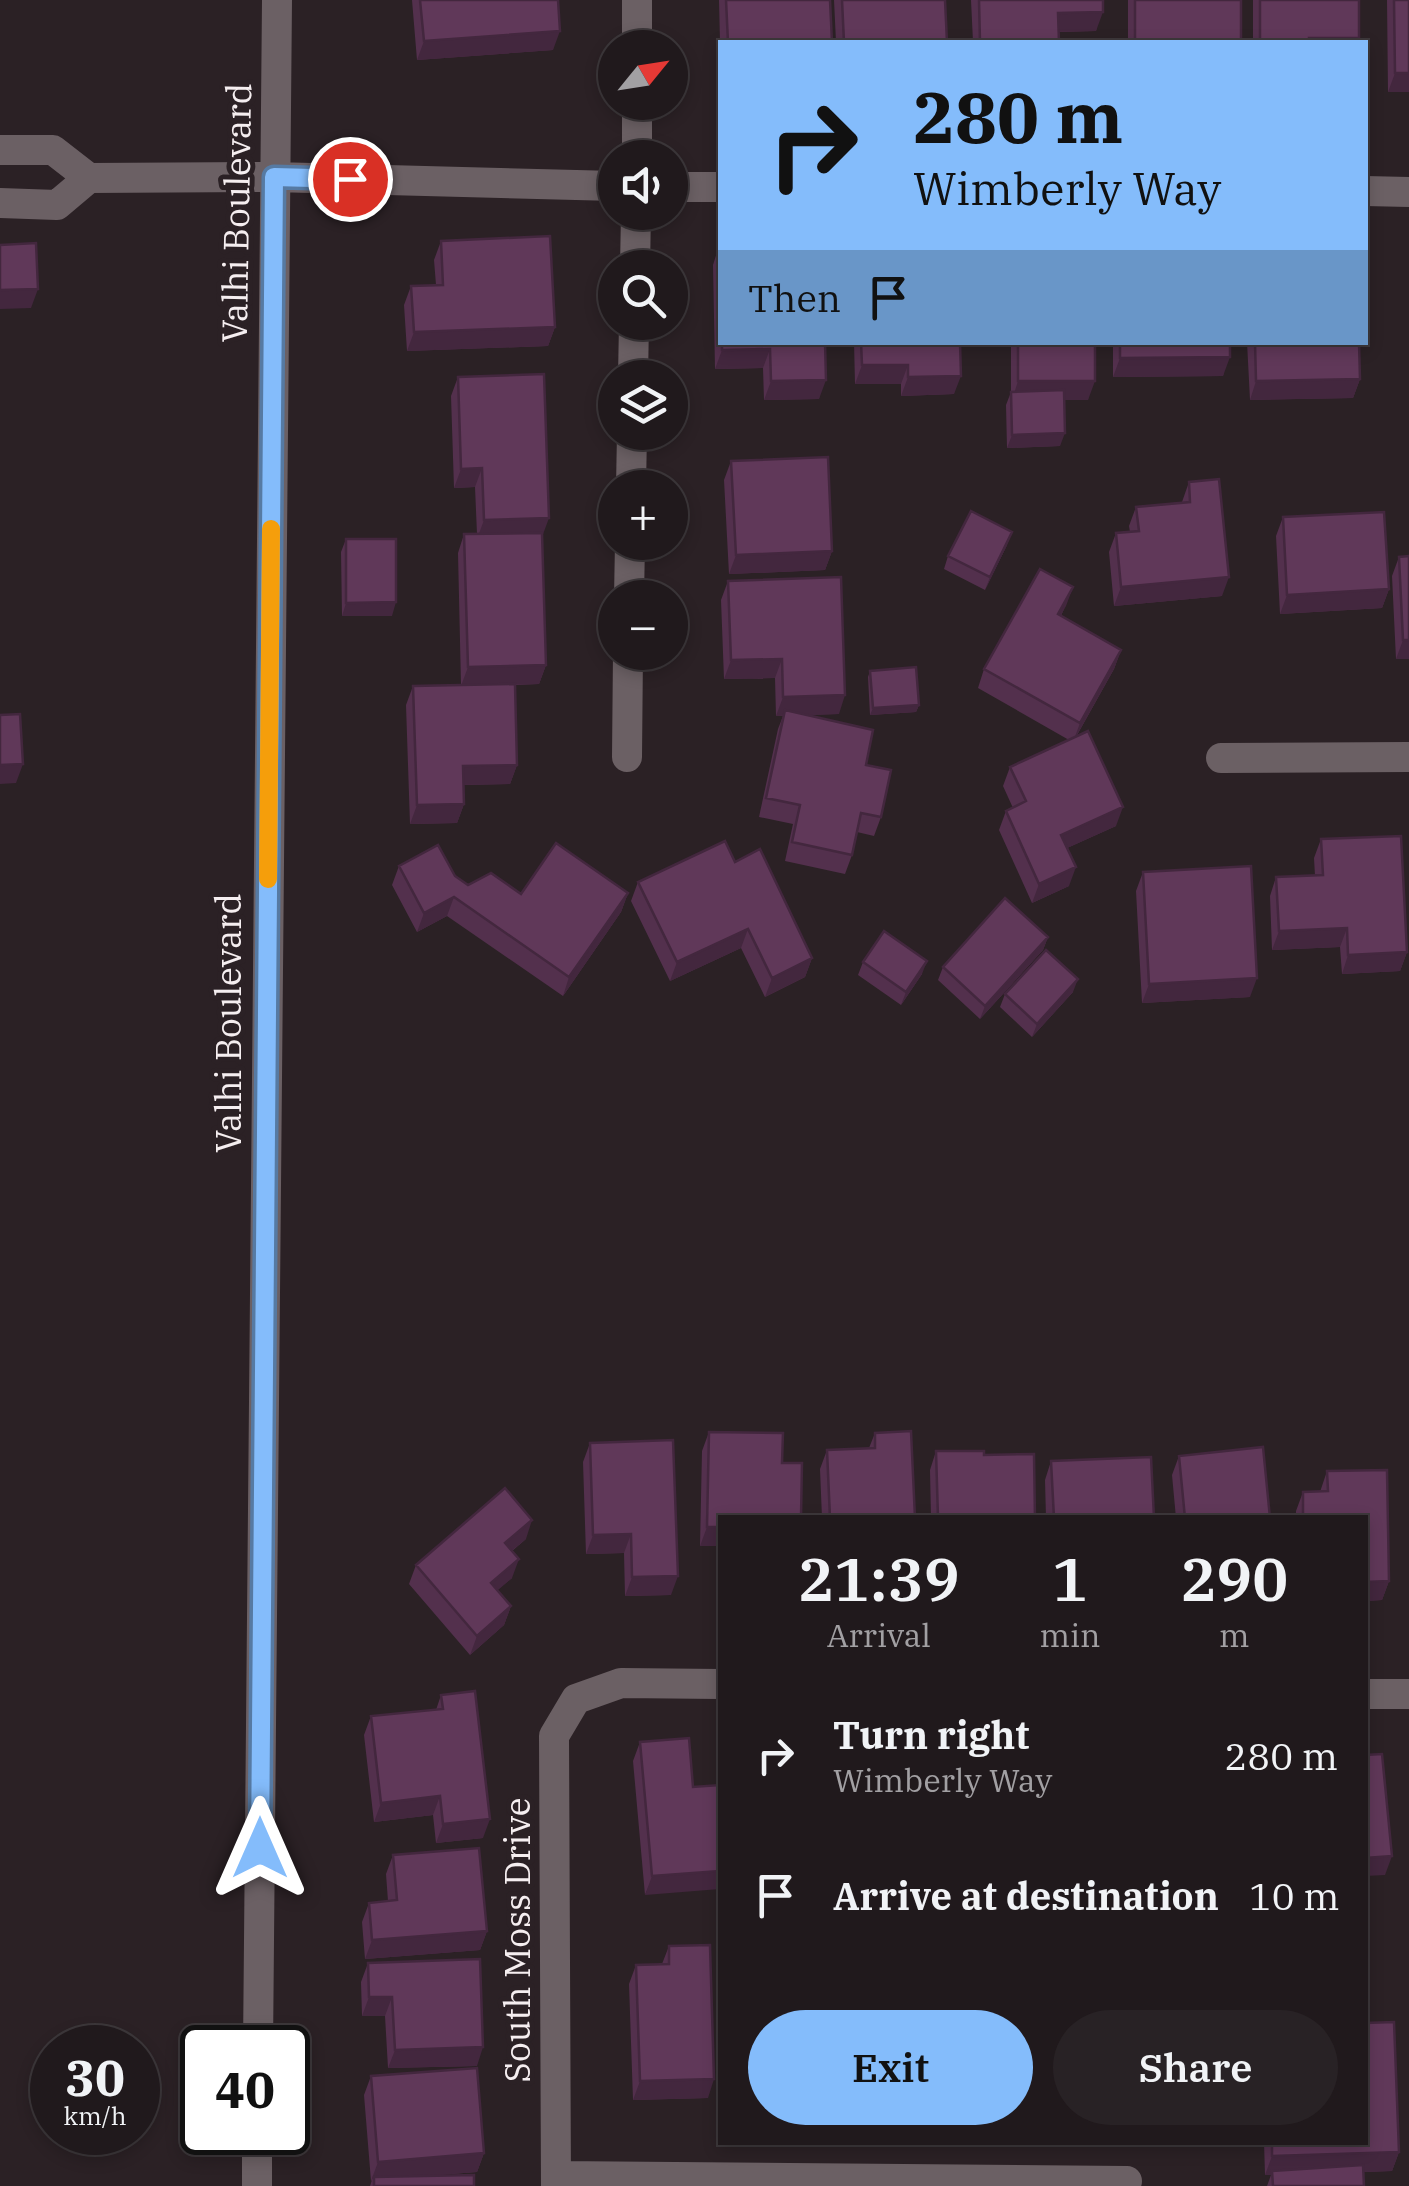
<!DOCTYPE html>
<html lang="en">
<head>
<meta charset="utf-8">
<style>
  :root { --surface:#20191c; --page:#282225; --text:#f1f3f6; --muted:#a2a0a3; --line:#3d383b; --accent:#84bcfb }
  body { margin:0; font-family:"IBM Plex Serif",serif; background:var(--page); color:var(--text); height:100vh; display:flex; flex-direction:column; font-size:38px; white-space:nowrap }
  * { box-sizing:border-box; margin:0 }
  p { font-size:32px; color:var(--muted) }
  .icon { flex:none; width:55px; height:55px; fill:none; stroke:currentColor; stroke-width:2; stroke-linecap:round; stroke-linejoin:round }
  .map { position:relative; flex:1; overflow:hidden }
  .sheet { position:absolute; left:718px; top:1515px; width:650px; height:630px; display:flex; flex-direction:column; background:var(--surface); border-radius:0px; box-shadow:0 5px 15px #0003,0 0 0 2px var(--line) }
  .sheet>* { flex:none }
  .top-card { position:absolute; left:718px; top:40px; width:650px; height:305px; border-radius:0px; box-shadow:0 5px 15px #0003,0 0 0 2px var(--line); background:#84bcfb; color:#111; overflow:hidden }
  .needle { width:65px; rotate:60deg }
  .controls { position:absolute; left:598px; top:30px; display:grid; gap:20px }
  .controls a { display:grid; place-items:center; width:90px; height:90px; border-radius:50%; background:var(--surface); box-shadow:0 5px 15px #0003,0 0 0 2px var(--line); font-size:50px }
  .speed { position:absolute; left:30px; top:2025px; display:flex; gap:20px; font-size:50px; font-weight:700; text-align:center }
  .speed>* { display:grid; place-content:center; width:130px; height:130px; border-radius:50%; background:var(--surface); box-shadow:0 5px 15px #0003,0 0 0 2px var(--line); line-height:1 }
  .speed small { font-size:25px; font-weight:400 }
  .speed .limit { border:5px solid #111; border-radius:15px; background:#fff; color:#111 }
  .pin { position:absolute; display:grid; place-items:center; width:85px; height:85px; color:#fff; margin:-42px; border:5px solid #fff; border-radius:50%; box-shadow:0 2px 10px #0007 }
  .me { position:absolute; width:110px; margin:-55px; rotate:0deg; stroke-linejoin:round; filter:drop-shadow(0 0 8px #0008) }
  .turn { display:flex; align-items:center; gap:35px; height:210px; padding:0 30px; font-size:45px }
  .turn .icon { width:130px; height:130px; stroke-width:2.5 }
  .turn b { display:block; font-size:70px; line-height:85px }
  .then { display:flex; align-items:center; height:95px; padding:0 30px; background:#0003; gap:20px; font-size:38px }
  .eta { display:flex; justify-content:space-evenly; align-items:center; height:170px; text-align:center }
  .eta b { font-size:60px; font-weight:600; line-height:70px }
  .button { display:flex; gap:20px; margin-top:auto; padding:20px 30px }
  .button a { flex:1; height:115px; border-radius:60px; background:var(--accent); color:#111; font-size:40px; font-weight:600; line-height:115px; text-align:center }
  .button a+a { background:var(--page); color:var(--text) }
  ul { padding:0; list-style:none }
  li { display:flex; align-items:center; gap:30px; height:140px; padding:0 30px }
  li div { flex:1 }
  li b { display:block; font-size:38px }
  li em { font-style:normal }
  .map>svg:first-child { display:block }
  .lines { fill:none; stroke-linecap:round; stroke-linejoin:round }
  .minor { stroke:#6b6064; stroke-width:30 }
  .wall { fill:#53304d }
  .shaded-wall { fill:#43273e }
  .building { fill:#603859; stroke:#43273e; stroke-width:2.5 }
  .route-casing { stroke:#567aa3; stroke-width:25 }
  .route { stroke:#84bcfb; stroke-width:18 }
  .slow { stroke:#f59e0b; stroke-width:18 }
  .labels { text-anchor:middle; stroke-width:10; stroke-linejoin:round; paint-order:stroke }
  .street-label { font-size:35px; fill:#f5eef0; stroke:#2b2125 }
</style>
</head>
<body>
<div class="map">
<svg width="1409" height="2186" viewBox="0 0 1409 2186">
  <rect width="100%" height="100%" fill="#2b2125"/>
  <g class="lines">
    <!-- minor -->
    <path class="minor" d="M637 48V0
      M0 150H53L89 178 274 177 615 186
      M637 158V102
      M670 187H720
      M1365 191 1409 192
      M0 203 57 205 89 178
      M635 268 636 212
      M633 378 634 322
      M631 488 632 432
      M629 598 630 542
      M627 757 628 652
      M1221 758 1409 757
      M1365 1694H1409
      M258 2048 277 0
      M557 2176 1127 2181
      M257 2186V2132
      M556 2186 554 1736 576 1699 621 1683 720 1684"/>
  </g>
  <!-- wall -->
  <path class="wall" d="M412 0H558L553 50 417 60Z
    M719 0H830L832 42H720Z
    M834 0H945L947 42H836Z
    M971 0H1103L1096 31 1059 32V42H973Z
    M1128 0H1241V42H1128Z
    M1253 0H1359L1357 42H1253Z
    M1387 0H1409V92H1388Z
    M441 241 555 327 548 346 407 351 404 305 411 286 436 285 434 260Z
    M719 246 720 342H825L819 399 764 400 763 368 715 369 713 265Z
    M854 342H960L954 394 901 396V384H855Z
    M1011 342H1095L1088 400H1064L1060 446 1007 448 1006 405 1011 392Z
    M1113 342H1230L1223 376 1113 377Z
    M1247 342H1359L1360 379 1353 398 1250 400Z
    M458 377 542 537 546 665 539 684 515 685 517 765 510 784 463 785 464 804 457 823 410 824 406 705 413 686 461 685 458 553 464 534H477L475 487 454 488 451 396Z
    M731 461 832 551 825 570 729 574 724 480Z
    M1189 482 1222 596 1114 606 1109 552 1116 533 1130 532 1129 526 1136 507 1182 502Z
    M1283 517 1389 589 1382 608 1280 614 1276 536Z
    M346 539 392 616H342L341 552Z
    M1007 545 985 590 944 569 948 556Z
    M1409 556V659H1396L1392 576 1399 557Z
    M728 581 839 714 805 715 866 765 881 817 874 836 857 832 852 855 845 874 785 861 793 824 759 817 778 729 783 716H776L775 678 724 679 721 600Z
    M1073 587 1061 616 1121 650 1114 669 1076 737 1116 826 1067 848 1069 886 1032 903 999 830 1006 811 1013 808 1003 786 1010 767 1069 740 978 688 984 669Z
    M870 671 919 705 916 712 870 715 868 677Z
    M1321 839 1407 952 1400 971 1342 974 1340 947 1272 950 1270 896 1276 877 1315 876 1314 858Z
    M735 862 812 958 805 977 765 997 741 948 670 981 631 901 638 882Z
    M399 866 455 876 468 885 521 894 628 893 621 912 563 996 447 916 417 932 392 885Z
    M1143 872 1250 997 1142 1003 1136 891Z
    M1048 937 1043 950 980 1019 938 980 943 967Z
    M863 962 922 974 901 1005 858 975Z
    M1073 992 1032 1037 1000 1007 1005 994Z
    M709 1432 720 1518V1546H700L702 1451Z
    M875 1433 915 1518H822L820 1469 827 1450 869 1448Z
    M590 1443 671 1595 625 1596 624 1553 586 1554 583 1462Z
    M936 1451 984 1455 1035 1518H931L930 1470Z
    M1179 1456 1270 1518H1176L1172 1475Z
    M1051 1461 1154 1518H1046L1045 1480Z
    M1387 1470 1389 1581 1382 1600 1365 1601V1518H1296V1511L1303 1492H1320L1327 1471Z
    M526 1539 512 1551V1578L497 1590 511 1606 504 1625 470 1655 409 1584 416 1565Z
    M441 1695 483 1838 436 1843 433 1815 374 1822 364 1735 371 1716 436 1710Z
    M640 1742 693 1787 645 1895 633 1761Z
    M393 1855 487 1931 480 1950 365 1959 362 1922 369 1903 388 1901 386 1874Z
    M669 1946 708 2098 633 2100 629 1984 636 1965 662 1964Z
    M368 1963 477 2066 388 2068 385 2016H362L361 1982Z
    M720 1975V2062L719 1979Z
    M371 2076 484 2153 477 2172 425 2176 474 2186H370L372 2180 371 2181 364 2095Z
    M1264 2142H1365L1399 2152 1392 2171 1363 2172 1364 2186H1267L1271 2175H1265Z"/>
  <!-- shaded-wall -->
  <path class="shaded-wall" d="M1103 12 1096 31 1051 32 1058 13Z
    M560 31 553 50 417 60 424 41Z
    M1309 38H1359L1357 42H1308Z
    M1395 73H1409V92H1388Z
    M38 289 31 308 0 309V290Z
    M555 327 548 346 407 351 414 332Z
    M770 349 763 368 715 369 722 350Z
    M1230 357 1223 376 1113 377 1120 358Z
    M862 365H908L901 384H855Z
    M961 376 954 394 901 396 908 377Z
    M1360 379 1353 398 1250 400 1256 381Z
    M826 380 819 399 764 400 771 381Z
    M1018 381H1095L1088 400H1012Z
    M1065 433 1060 446 1007 448 1012 435Z
    M482 468 475 487 454 488 461 469Z
    M549 518 542 537 477 539 484 520Z
    M1012 532 1007 545 985 590 990 577Z
    M832 551 825 570 729 574 736 555Z
    M1229 577 1222 596 1114 606 1121 587Z
    M1073 587 1066 606 1051 633 1058 614Z
    M1389 589 1382 608 1280 614 1287 595Z
    M396 602 392 616H342L346 603Z
    M1403 640H1409V659H1396Z
    M1121 650 1114 669 1073 742 1080 723Z
    M782 659 775 678 724 679 731 660Z
    M546 665 539 684 461 686 468 667Z
    M845 695 839 714 776 716 783 697Z
    M919 705 916 712 870 715 873 708Z
    M23 764 16 783 0 784V765Z
    M517 765 510 784 456 785 463 766Z
    M464 804 457 823 410 824 417 805Z
    M1123 807 1116 826 1054 854 1061 835Z
    M1076 867 1069 886 1032 903 1039 884Z
    M628 893 621 912 563 996 569 977Z
    M454 897 447 916 417 932 424 913Z
    M1347 928 1340 947 1272 950 1279 931Z
    M748 929 741 948 670 981 677 962Z
    M1048 937 1043 950 980 1019 985 1006Z
    M1407 952 1400 971 1342 974 1348 955Z
    M812 958 805 977 765 997 772 978Z
    M927 961 922 974 901 1005 906 992Z
    M1257 978 1250 997 1142 1003 1149 984Z
    M1078 979 1073 992 1032 1037 1037 1024Z
    M532 1520 526 1539 498 1562 505 1543Z
    M707 1527H720V1546H700Z
    M631 1534 624 1553 586 1554 593 1535Z
    M519 1559 512 1578 484 1602 491 1583Z
    M678 1576 671 1595 625 1596 632 1577Z
    M1389 1581 1382 1600 1365 1601V1582Z
    M511 1606 504 1625 470 1655 477 1636Z
    M440 1796 433 1815 374 1822 381 1803Z
    M490 1819 483 1838 436 1843 443 1824Z
    M1392 1856 1385 1875 1365 1876V1858Z
    M720 1871V1889L645 1895 652 1876Z
    M487 1931 480 1950 365 1959 372 1940Z
    M369 1997H392L385 2016H362Z
    M483 2047 477 2066 388 2068 395 2050Z
    M714 2079 708 2098 633 2100 640 2081Z
    M1399 2152 1392 2171 1272 2175V2171L1271 2175H1265L1272 2156Z
    M484 2153 477 2172 374 2180V2177L371 2181 378 2162Z"/>
  <!-- building -->
  <path class="building" d="M420 0H558L560 31 424 41Z
    M726 0H830L832 42H728Z
    M842 0H945L947 42H844Z
    M979 0H1103V12L1058 13 1059 42H980Z
    M1135 0H1241V42H1135Z
    M1260 0H1359V38H1309V42H1260Z
    M1394 0H1409V73H1395Z
    M550 236 555 327 414 332 411 286 443 285 441 241Z
    M36 243 38 289 0 290V245Z
    M722 342H825L826 380 771 381 770 349 722 350Z
    M861 342H960L961 376 908 377V365H862Z
    M1018 342H1095V381H1018Z
    M1120 342H1230V357L1120 358Z
    M1255 342H1359L1360 379 1256 381Z
    M544 374 549 518 484 520 482 468 461 469 458 377Z
    M1064 390 1065 433 1012 435 1011 392Z
    M828 457 832 551 736 555 731 461Z
    M1219 479 1229 577 1121 587 1116 533 1139 531 1136 507 1190 502 1189 482Z
    M971 511 1012 532 990 577 948 556Z
    M1384 512 1389 589 1287 595 1283 517Z
    M542 533 546 665 468 667 464 534Z
    M346 539H396V602L346 603Z
    M1409 556V640H1403L1399 557Z
    M1040 569 1073 587 1058 614 1121 650 1080 723 984 669Z
    M841 577 845 695 783 697 782 659 731 660 728 581Z
    M916 667 919 705 873 708 870 671Z
    M515 684 517 765 463 766 464 804 417 805 413 686Z
    M785 710 873 730 866 765 891 770 881 817 861 813 852 855 792 842 800 805 766 798Z
    M20 714 23 764 0 765V715Z
    M1088 731 1123 807 1061 835 1076 867 1039 884 1006 811 1026 801 1010 767Z
    M1401 836 1407 952 1348 955 1347 928 1279 931 1276 877 1323 875 1321 839Z
    M725 841 735 862 760 849 812 958 772 978 748 929 677 962 638 882Z
    M556 843 628 893 569 977 454 897 424 913 399 866 438 845 455 876 468 885 491 873 521 894Z
    M1251 866 1257 978 1149 984 1143 872Z
    M1005 898 1048 937 985 1006 943 967Z
    M884 931 927 961 906 992 863 962Z
    M1046 950 1078 979 1037 1024 1005 994Z
    M911 1431 915 1518H830L827 1450 875 1448V1433Z
    M709 1432 783 1433 782 1463H802L801 1518H720V1527H707Z
    M673 1440 678 1576 632 1577 631 1534 593 1535 590 1443Z
    M1263 1447 1270 1518H1185L1179 1456Z
    M936 1451H984V1455L1034 1454 1035 1518H938Z
    M1151 1457 1154 1518H1054L1051 1461Z
    M1387 1470 1389 1581 1365 1582V1518H1303V1492L1328 1491 1327 1471Z
    M505 1488 532 1520 505 1543 519 1559 491 1583 511 1606 477 1636 416 1565Z
    M475 1691 490 1819 443 1824 440 1796 381 1803 371 1716 443 1709 441 1695Z
    M689 1738 693 1787 720 1785V1871L652 1876 640 1742Z
    M1382 1754 1392 1856 1365 1858V1755Z
    M479 1848 487 1931 372 1940 369 1903 397 1900 393 1855Z
    M710 1945 714 2079 640 2081 636 1965 669 1964V1946Z
    M480 1959 483 2047 395 2050 392 1997H369L368 1963Z
    M1394 2022 1399 2152 1272 2156V2142H1365V2023Z
    M477 2068 484 2153 378 2162 371 2076Z
    M1363 2165 1364 2186H1273L1272 2171Z
    M474 2175V2186H374V2177Z"/>
  <g class="lines">
    <!-- route casing -->
    <g class="route-casing">
      <path id="route" d="M260 1848 274 177 350 179"/>
    </g>
    <!-- route -->
    <use href="#route" class="route"/>
    <!-- slow -->
    <path class="slow" d="M268 879 271 529"/>
  </g>
  <g class="labels">
    <!-- street labels -->
    <g class="street-label">
      <text transform="translate(237 213) rotate(-89)" y="12">Valhi Boulevard</text>
      <text transform="translate(229 1023) rotate(-90)" y="12">Valhi Boulevard</text>
      <text transform="translate(518 1940) rotate(-90)" y="12">South Moss Drive</text>
    </g>
  </g>
</svg>
<div class="controls">
<a><svg class="needle" viewBox="-14 -14 28 28"><path d="M0-13l5 13h-10z" fill="#e53935"/><path d="M0 13l5-13h-10z" fill="#a2a0a3"/></svg></a>
<a><svg class="icon" aria-label="sound" viewBox="0 0 24 24"><path d="M4 9h4l5-4v14l-5-4H4zM17 9q2 3 0 6"/></svg></a>
<a><svg class="icon" aria-label="search" viewBox="0 0 24 24"><circle cx="10" cy="10" r="6"/><path d="M15 15l6 6"/></svg></a>
<a><svg class="icon" aria-label="layers" viewBox="0 0 24 24"><path d="M12 4l9 5-9 5-9-5zM3 14l9 5 9-5"/></svg></a>
<a>+</a>
<a>−</a>
</div>
<div class="speed"><div>30<small>km/h</small></div><div class="limit">40</div></div>
<div class="pin" style="left:350px;top:179px;background:#d93025"><svg class="icon" aria-label="arrive" viewBox="0 0 24 24"><path d="M6 21V4h12l-3 4 3 4H6"/></svg></div>
<svg class="me" style="left:260px;top:1848px" viewBox="-20 -20 40 40"><path d="M0-17L14 15 0 8-14 15z" fill="#84bcfb" stroke="#fff" stroke-width="4"/></svg>
<div class="top-card">
<div class="turn"><svg class="icon" aria-label="right" viewBox="0 0 24 24"><path d="M7 20v-9h11M14 6l5 5-5 5"/></svg><div><b>280 m</b>Wimberly Way</div></div>
<div class="then">Then<svg class="icon" aria-label="arrive" viewBox="0 0 24 24"><path d="M6 21V4h12l-3 4 3 4H6"/></svg></div>
</div>
<section class="sheet">
<div class="eta">
<div><b>21:39</b><p>Arrival</p></div>
<div><b>1</b><p>min</p></div>
<div><b>290</b><p>m</p></div>
</div>
<ul>
<li><svg class="icon" aria-label="right" viewBox="0 0 24 24"><path d="M7 20v-9h11M14 6l5 5-5 5"/></svg><div><b>Turn right</b><p>Wimberly Way</p></div><em>280 m</em></li>
<li><svg class="icon" aria-label="arrive" viewBox="0 0 24 24"><path d="M6 21V4h12l-3 4 3 4H6"/></svg><div><b>Arrive at destination</b></div><em>10 m</em></li>
</ul>
<div class="button"><a>Exit</a><a>Share</a></div>
</section>
</div>
</body>
</html>
